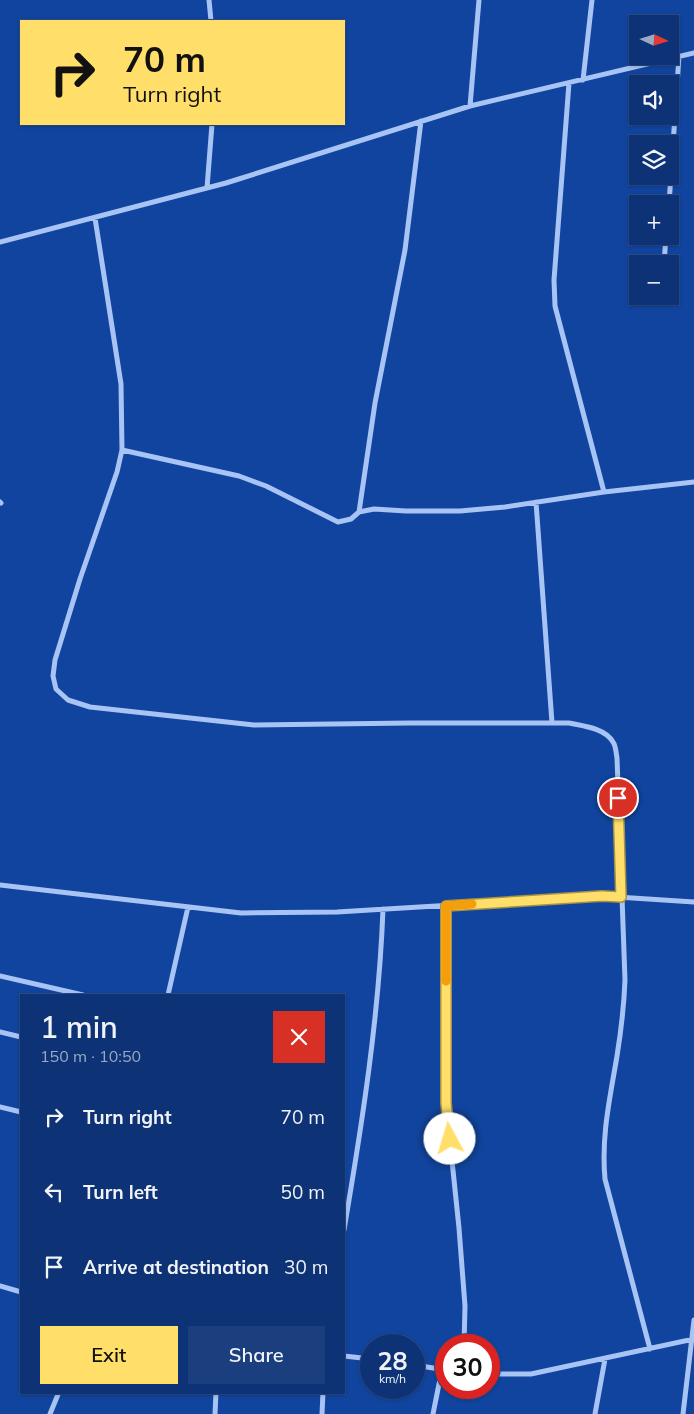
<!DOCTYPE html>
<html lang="en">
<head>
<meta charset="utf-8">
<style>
  :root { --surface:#0d3376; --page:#1b3f7e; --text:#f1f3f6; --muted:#9aaac5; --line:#2d4e88; --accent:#ffdf6a }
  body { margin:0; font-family:Mulish,sans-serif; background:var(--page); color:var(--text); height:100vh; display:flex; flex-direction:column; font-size:19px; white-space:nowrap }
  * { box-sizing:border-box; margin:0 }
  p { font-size:16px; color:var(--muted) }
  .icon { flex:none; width:28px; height:28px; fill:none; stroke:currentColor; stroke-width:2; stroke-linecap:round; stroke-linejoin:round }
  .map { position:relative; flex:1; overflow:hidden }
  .drawer { position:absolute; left:20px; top:994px; width:325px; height:400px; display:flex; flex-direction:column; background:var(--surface); border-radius:0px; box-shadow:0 1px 4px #0004,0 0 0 1px var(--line) }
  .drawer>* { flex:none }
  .top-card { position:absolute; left:20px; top:20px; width:325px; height:105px; border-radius:0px; box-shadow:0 1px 4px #0004,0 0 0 1px var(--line); background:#ffdf6a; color:#111; overflow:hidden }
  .needle { width:32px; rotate:94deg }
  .tools { position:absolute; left:629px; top:15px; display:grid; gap:10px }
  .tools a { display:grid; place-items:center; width:50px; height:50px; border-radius:0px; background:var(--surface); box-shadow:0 1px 4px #0004,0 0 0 1px var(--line); font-size:25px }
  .speed { position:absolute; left:360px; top:1334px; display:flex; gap:10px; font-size:25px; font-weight:700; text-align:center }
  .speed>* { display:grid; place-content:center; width:65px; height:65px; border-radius:50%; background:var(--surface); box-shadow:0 1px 4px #0004,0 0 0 1px var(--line); line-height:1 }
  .speed small { font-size:12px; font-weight:400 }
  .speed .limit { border:8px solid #d22; background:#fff; color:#111 }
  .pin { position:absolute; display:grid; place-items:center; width:42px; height:42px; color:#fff; margin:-21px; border:2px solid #fff; border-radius:50%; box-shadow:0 1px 5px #0007 }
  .me { position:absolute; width:55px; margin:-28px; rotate:354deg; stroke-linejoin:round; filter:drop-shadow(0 0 4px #0008) }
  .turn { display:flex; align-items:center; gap:18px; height:105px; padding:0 20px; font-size:22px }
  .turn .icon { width:65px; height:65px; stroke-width:2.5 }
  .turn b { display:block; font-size:35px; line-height:42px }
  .round { display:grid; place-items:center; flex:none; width:52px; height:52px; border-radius:0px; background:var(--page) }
  .summary { display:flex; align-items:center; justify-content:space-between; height:85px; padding:0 20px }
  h1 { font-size:30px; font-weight:600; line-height:38px }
  .primary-button { display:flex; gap:10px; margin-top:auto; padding:10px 20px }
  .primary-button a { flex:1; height:58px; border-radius:0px; background:var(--accent); color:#111; font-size:20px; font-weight:600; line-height:58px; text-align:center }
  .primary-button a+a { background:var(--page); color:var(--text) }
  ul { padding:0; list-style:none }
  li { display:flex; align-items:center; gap:15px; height:75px; padding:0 20px }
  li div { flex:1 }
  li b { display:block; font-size:19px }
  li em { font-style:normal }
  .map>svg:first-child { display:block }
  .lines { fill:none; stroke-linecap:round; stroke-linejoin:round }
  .street { stroke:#a7c4f5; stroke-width:5 }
  .route-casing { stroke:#a69145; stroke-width:12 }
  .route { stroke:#ffdf6a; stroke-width:9 }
  .slow { stroke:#f59e0b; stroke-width:9 }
</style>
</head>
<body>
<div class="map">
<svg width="694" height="1414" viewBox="0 0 694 1414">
  <rect width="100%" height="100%" fill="#11449e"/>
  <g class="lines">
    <!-- street -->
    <path class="street" d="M209 0 211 21
      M583 80 592 0
      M569 83 554 280 555 306 604 492
      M470 106 479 0
      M207 188 212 124
      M669 204 679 56
      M95 218 121 384 122 450 117 472 80 579 55 660 53 676 56 689 68 700 90 707 254 725 410 723H569C583 726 605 728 613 742 616 746 616 753 617 758L625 980C624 1006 621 1031 617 1056 610 1098 601 1136 605 1179L650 1349
      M0 242 226 183 470 106 694 53
      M664 264 666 236
      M122 450 239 476 266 486 338 522 351 519 359 512 374 509 406 511H460L505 507 604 492 694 482
      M0 502 1 503
      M536 502 552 723
      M359 512 375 403 405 250 421 121
      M0 885 241 913 337 912 602 896 694 902
      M446 906V1103L459 1228 465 1306 464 1345
      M0 976 83 995
      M168 995 188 907
      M0 1032 21 1037
      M0 1107 21 1112
      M344 1230C362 1124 379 1017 383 909
      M0 1286 21 1292
      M344 1356 371 1359
      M414 1365 446 1370
      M489 1374H531L694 1339
      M50 1414 59 1392
      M215 1414 216 1392
      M322 1414 323 1392
      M433 1414 442 1369
      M595 1414 605 1359
      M683 1414 694 1320"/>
  </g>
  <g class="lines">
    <!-- route casing -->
    <g class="route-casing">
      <path id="route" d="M450 1139 446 1103V906L602 896 621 897 618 798"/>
    </g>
    <!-- route -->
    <use href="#route" class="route"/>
    <!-- slow -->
    <path class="slow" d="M446 981V906L472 904"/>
  </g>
</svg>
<div class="tools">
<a><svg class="needle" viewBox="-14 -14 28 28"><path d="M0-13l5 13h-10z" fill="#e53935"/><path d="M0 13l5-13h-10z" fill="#9aaac5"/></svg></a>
<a><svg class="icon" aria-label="sound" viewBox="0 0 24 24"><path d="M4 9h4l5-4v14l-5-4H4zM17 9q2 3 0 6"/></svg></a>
<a><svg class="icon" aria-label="layers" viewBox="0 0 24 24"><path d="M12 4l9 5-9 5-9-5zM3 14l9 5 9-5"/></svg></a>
<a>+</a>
<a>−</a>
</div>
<div class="speed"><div>28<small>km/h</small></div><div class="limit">30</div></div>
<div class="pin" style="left:618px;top:798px;background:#d93025"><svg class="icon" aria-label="arrive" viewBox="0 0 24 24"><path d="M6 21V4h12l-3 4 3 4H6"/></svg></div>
<svg class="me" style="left:450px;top:1139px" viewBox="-20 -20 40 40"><circle r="19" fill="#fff"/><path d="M0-13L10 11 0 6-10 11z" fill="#ffdf6a"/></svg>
<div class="top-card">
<div class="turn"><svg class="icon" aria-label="right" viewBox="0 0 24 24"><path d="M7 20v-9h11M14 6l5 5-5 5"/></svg><div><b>70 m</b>Turn right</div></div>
</div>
<section class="drawer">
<div class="summary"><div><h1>1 min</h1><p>150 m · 10:50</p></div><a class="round" style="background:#d93025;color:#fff"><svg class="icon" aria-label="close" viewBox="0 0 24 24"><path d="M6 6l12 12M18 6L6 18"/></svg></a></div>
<ul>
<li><svg class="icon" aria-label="right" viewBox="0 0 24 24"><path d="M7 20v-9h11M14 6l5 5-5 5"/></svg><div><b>Turn right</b></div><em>70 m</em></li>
<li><svg class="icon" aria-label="left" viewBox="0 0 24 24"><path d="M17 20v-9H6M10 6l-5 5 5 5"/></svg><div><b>Turn left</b></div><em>50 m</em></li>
<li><svg class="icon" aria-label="arrive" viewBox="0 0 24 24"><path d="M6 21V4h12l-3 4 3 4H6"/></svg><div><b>Arrive at destination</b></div><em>30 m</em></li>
</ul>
<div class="primary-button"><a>Exit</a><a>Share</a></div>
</section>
</div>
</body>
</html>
